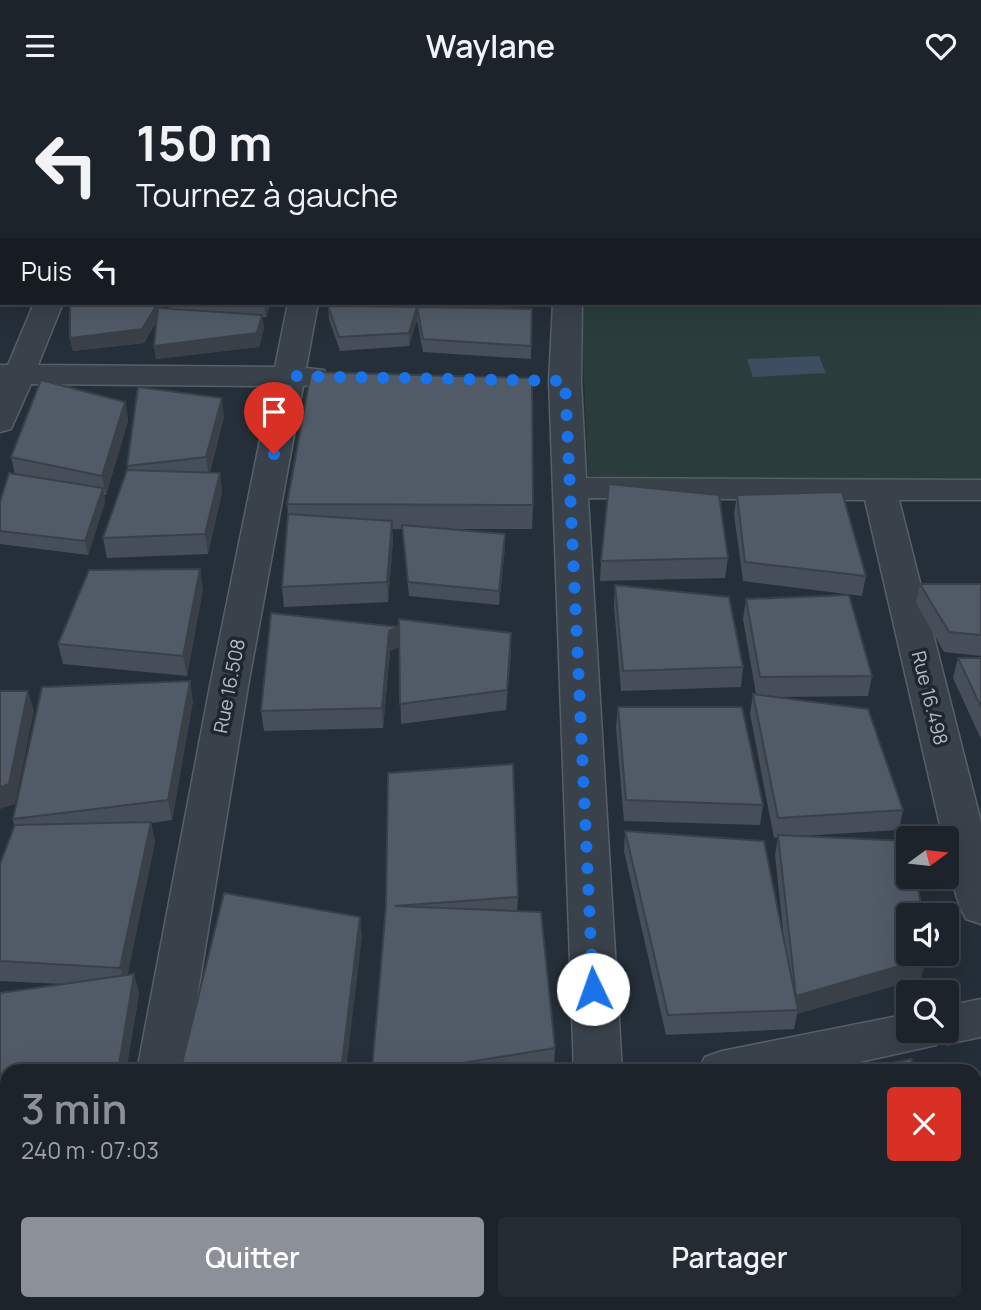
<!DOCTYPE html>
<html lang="fr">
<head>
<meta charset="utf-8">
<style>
  :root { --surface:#1c232b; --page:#252b33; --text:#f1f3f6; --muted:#a0a4a9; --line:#3a4047; --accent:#8c9099 }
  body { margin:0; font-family:Manrope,sans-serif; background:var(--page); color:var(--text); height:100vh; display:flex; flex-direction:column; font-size:26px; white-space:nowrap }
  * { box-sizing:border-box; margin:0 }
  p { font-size:23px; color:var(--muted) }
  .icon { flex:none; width:38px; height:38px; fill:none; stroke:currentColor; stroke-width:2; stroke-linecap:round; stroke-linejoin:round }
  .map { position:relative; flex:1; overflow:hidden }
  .details { position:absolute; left:0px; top:973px; width:982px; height:247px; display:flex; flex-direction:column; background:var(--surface); border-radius:21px 21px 0 0; box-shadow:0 7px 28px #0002,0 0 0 2px var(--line) }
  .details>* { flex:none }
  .top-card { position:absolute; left:0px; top:0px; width:982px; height:214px; box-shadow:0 7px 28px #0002,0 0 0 2px var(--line); background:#1c232b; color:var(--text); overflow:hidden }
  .needle { width:46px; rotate:75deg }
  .buttons { position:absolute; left:896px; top:735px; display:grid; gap:14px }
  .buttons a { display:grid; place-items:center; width:63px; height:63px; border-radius:7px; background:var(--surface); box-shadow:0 7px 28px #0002,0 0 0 2px var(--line); font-size:35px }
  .pin { position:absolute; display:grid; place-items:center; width:60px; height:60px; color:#fff; margin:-72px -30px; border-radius:50% 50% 50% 0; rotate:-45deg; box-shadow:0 0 7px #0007 }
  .pin .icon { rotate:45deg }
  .me { position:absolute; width:77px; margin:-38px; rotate:357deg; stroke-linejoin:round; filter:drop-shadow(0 0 5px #0008) }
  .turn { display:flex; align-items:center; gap:24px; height:147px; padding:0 21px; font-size:32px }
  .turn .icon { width:91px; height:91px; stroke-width:2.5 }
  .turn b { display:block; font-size:49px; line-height:60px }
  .then { display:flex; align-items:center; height:66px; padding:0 21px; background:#0003; gap:14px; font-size:26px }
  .round { display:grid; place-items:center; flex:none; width:74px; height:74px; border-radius:7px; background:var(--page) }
  .summary { display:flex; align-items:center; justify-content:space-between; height:119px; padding:0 21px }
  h1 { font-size:42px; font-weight:600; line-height:52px; color:var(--accent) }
  .button { display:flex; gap:14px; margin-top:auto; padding:14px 21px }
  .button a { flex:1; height:80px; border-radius:7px; background:var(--accent); color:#fff; font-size:28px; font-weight:600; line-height:80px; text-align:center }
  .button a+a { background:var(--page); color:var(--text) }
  header { display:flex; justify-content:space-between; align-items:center; height:91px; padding:0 21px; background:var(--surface); font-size:32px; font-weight:600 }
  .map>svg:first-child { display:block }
  .green { fill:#2a3d3c }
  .water { fill:#3d4e61 }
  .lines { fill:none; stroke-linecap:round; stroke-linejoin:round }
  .minor-casing { stroke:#575f68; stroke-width:3 }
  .minor { fill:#39414a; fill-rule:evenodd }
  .wall { fill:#464e59 }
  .shaded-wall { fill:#394048 }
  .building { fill:#515b67; stroke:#394048; stroke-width:2 }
  .route { stroke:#1a73e8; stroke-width:12; stroke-dasharray:0 21.6 }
  .labels { text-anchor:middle; stroke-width:7; stroke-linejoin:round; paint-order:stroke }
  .street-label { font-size:19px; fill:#b4bcc5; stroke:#1e262f }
</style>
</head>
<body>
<header><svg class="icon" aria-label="menu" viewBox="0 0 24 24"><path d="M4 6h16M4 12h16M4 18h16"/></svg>Waylane<svg class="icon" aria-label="heart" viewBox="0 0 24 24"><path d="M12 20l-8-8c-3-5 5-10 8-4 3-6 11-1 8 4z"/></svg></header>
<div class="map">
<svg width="981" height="1219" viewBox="0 0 981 1219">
  <rect width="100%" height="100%" fill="#252f39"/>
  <!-- green -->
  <path class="green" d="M581 212 981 213V391L588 385Z"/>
  <!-- water -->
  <path class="water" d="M819 265 826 282 753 286 747 268Z"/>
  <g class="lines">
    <!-- minor casing -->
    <g class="minor-casing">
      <path id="minor" d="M126 0H150L125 2Z
        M332 0H356V2H332Z
        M557 0H581V2H557Z
        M773 0H797V2H773Z
        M980 187H981V205H980Z
        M34 212H63L38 274 275 276 288 212H318L306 277 324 279 328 286 324 293 303 295 248 595 185 980H137L210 595 271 295 31 293 11 338 0 341V274H8Z
        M553 212H582L581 290 586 387 981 389V409H899L981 731V833L966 828C954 805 947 773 947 747H943L865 409 588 407 622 980H574L549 290Z
        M981 908V946L947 953 938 950 936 954 819 980H698L705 966 722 960 908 923V940H947V915Z
        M7 1098V1144L0 1145V1099Z
        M95 1213H147L146 1219H94Z"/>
    </g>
    <!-- minor -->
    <use href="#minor" class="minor"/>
  </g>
  <!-- wall -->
  <path class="wall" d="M25 0H102L101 2H25Z
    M2 23V210L0 213V27Z
    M169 212H271L266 226H262L264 237 259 256 156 268 154 255 156 231 144 252 73 260 70 247 160 214V217L169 218Z
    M350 212H415L414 216H417V229L409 255 340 260 329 228 328 215 353 216Z
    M429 212H526V215L500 217 532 218 531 268 423 261 417 229V216H430Z
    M125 311 128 330 106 404H104L105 411 88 464 0 453V411L15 383 11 366Z
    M224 326 210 381 220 382 222 401 208 463 107 467 103 447 128 379 127 375Z
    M737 404 866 485 862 505 743 490 734 423Z
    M287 413 533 414 532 438H449L505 456 499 514 409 505 402 438H392L393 449 388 511 284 516 282 496 288 423Z
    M728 467 725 487 600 490 601 470Z
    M920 493H981V565L944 561 916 512Z
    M615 494 743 576 741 596 621 600 614 514Z
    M203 498 187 585 63 573 58 553Z
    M746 508 872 585 868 605 778 606 903 719 899 739 801 745 921 887 797 923 794 938 666 944 624 760 625 740 784 848 775 764 778 746 774 747 750 623 753 603H756L743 528Z
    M399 536 511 542V562L506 619 401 633 399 556 390 560 383 637 264 640 261 620Z
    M958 567H981V648L953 587Z
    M193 610 172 729 151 732 155 751 127 884 134 883 139 903 126 980H7L64 893 0 890V773L14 735 13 728Z
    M618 616 763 714 760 734 624 730 616 636Z
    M518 806 517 820 555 957 554 976 530 980H372L386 814Z
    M741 1213H850L853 1219H744Z
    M855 1213H975L981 1219H857Z"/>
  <!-- shaded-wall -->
  <path class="shaded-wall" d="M0 0H11L10 2H2V23L0 25Z
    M2 191V210L0 213V194Z
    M158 212H162L160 214 161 223 144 252 73 260 70 247Z
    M265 212H271L266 226 264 213Z
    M417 216V229L409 255V242Z
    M262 224 264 237 259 256 156 268 154 255Z
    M222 307 224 326 209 385 206 366Z
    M125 311 128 330 106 404 102 385Z
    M220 382 222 401 208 463 205 443Z
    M103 397 105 411 88 464 85 450Z
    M392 430 393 449 388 511 387 491Z
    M505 443V456L499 514V500Z
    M200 478 203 498 187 585 183 565Z
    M399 536 400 556 390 560 383 637 382 617 389 540Z
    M511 542V562L506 619 507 599Z
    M190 590 193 610 172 729 168 709Z
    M28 600 34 620 15 713 0 718V696Z
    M151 731 155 751 125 897 120 877Z
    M360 826 362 846 346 980H340Z
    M927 867 921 887 797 923 798 919H794L796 905Z
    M134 883 139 903 126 980H118Z
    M7 1051V1072L0 1075V1053Z
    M34 1213H40V1219H34Z
    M378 1213H405L392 1219H366Z"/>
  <!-- building -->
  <path class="building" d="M158 0H218L217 2H159Z
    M236 0H302L303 2H237Z
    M359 0H437V2H359Z
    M452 0H528L527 2H453Z
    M0 34H2V84H0Z
    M0 90H2V110H0Z
    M0 116 2 117V141H0Z
    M0 147H2V179L0 178Z
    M70 212H158L142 238 70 247Z
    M328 215 417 216 409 242 339 246Z
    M417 216 532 218 531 255 423 248Z
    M158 217 262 224 257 242 154 255Z
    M311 281 532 287 533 414 287 413Z
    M41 289 125 311 102 385 11 366Z
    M138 296 222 307 206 366 127 375Z
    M127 379 220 382 205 443 103 447Z
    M9 382 103 397 85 450 0 440V411Z
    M609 393 719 404 728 467 601 470Z
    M842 401 866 485 745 471 737 404Z
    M288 423 392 430 387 491 282 496Z
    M402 434 505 443 499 500 408 491Z
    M200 478 183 565 58 553 89 479Z
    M920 493H981V544L949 541Z
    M615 494 729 506 743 576 623 580Z
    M849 504 872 585 760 586 746 508Z
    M271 522 399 536 389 540 382 617 261 620Z
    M399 528 511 542 507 599 400 613Z
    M958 567H981V616Z
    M190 590 168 709 13 728 42 596Z
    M0 600H28L9 693 0 696Z
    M753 603 868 618 903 719 778 727Z
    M618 616H742L763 714 626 709Z
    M513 673 518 806 395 815 541 821 555 957 414 980H372L386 814 388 682Z
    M151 731 120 877 0 870V773L15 734Z
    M625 740 764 750 798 919 668 924Z
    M778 744 908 750V786H917L922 824H908V863H927V867L796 905Z
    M224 802 360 826 341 980H180Z
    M134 883 118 980H7V1051L0 1053V902Z
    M911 968 916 980H857Z
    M7 1151V1213H34V1219H0V1153Z
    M975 1201 981 1219H870L868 1213H975Z
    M364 1213H378L366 1219Z
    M496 1213H596L599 1219H472Z
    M753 1213H850L853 1219H756Z"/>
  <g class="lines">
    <!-- route -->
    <path class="route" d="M274 363 290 285 565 290 593 898"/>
  </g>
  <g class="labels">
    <!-- street labels -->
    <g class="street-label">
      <text transform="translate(229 595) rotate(-79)" y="7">Rue 16.508</text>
      <text transform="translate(930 607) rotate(76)" y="7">Rue 16.498</text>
    </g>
  </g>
</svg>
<div class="buttons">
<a><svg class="needle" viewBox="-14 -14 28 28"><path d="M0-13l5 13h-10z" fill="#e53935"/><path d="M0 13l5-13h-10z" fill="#a0a4a9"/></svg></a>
<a><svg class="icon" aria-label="sound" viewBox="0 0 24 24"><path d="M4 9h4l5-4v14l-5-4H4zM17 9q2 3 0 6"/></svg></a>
<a><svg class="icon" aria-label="search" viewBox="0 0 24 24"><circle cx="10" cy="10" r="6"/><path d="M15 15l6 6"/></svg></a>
</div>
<div class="pin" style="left:274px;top:363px;background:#d93025"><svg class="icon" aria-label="arrive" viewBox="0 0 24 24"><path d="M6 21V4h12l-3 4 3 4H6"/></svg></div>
<svg class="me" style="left:593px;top:898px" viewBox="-20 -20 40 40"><circle r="19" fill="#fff"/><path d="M0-13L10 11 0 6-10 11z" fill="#1a73e8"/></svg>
<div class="top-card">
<div class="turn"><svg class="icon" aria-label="left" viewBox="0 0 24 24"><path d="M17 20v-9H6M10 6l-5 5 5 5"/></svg><div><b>150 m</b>Tournez à gauche</div></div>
<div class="then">Puis<svg class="icon" aria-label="left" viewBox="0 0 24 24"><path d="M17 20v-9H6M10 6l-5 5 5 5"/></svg></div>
</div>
<section class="details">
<div class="summary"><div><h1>3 min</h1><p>240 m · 07:03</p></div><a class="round" style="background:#d93025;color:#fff"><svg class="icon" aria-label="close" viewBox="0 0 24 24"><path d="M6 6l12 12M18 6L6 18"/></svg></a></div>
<div class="button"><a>Quitter</a><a>Partager</a></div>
</section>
</div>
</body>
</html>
